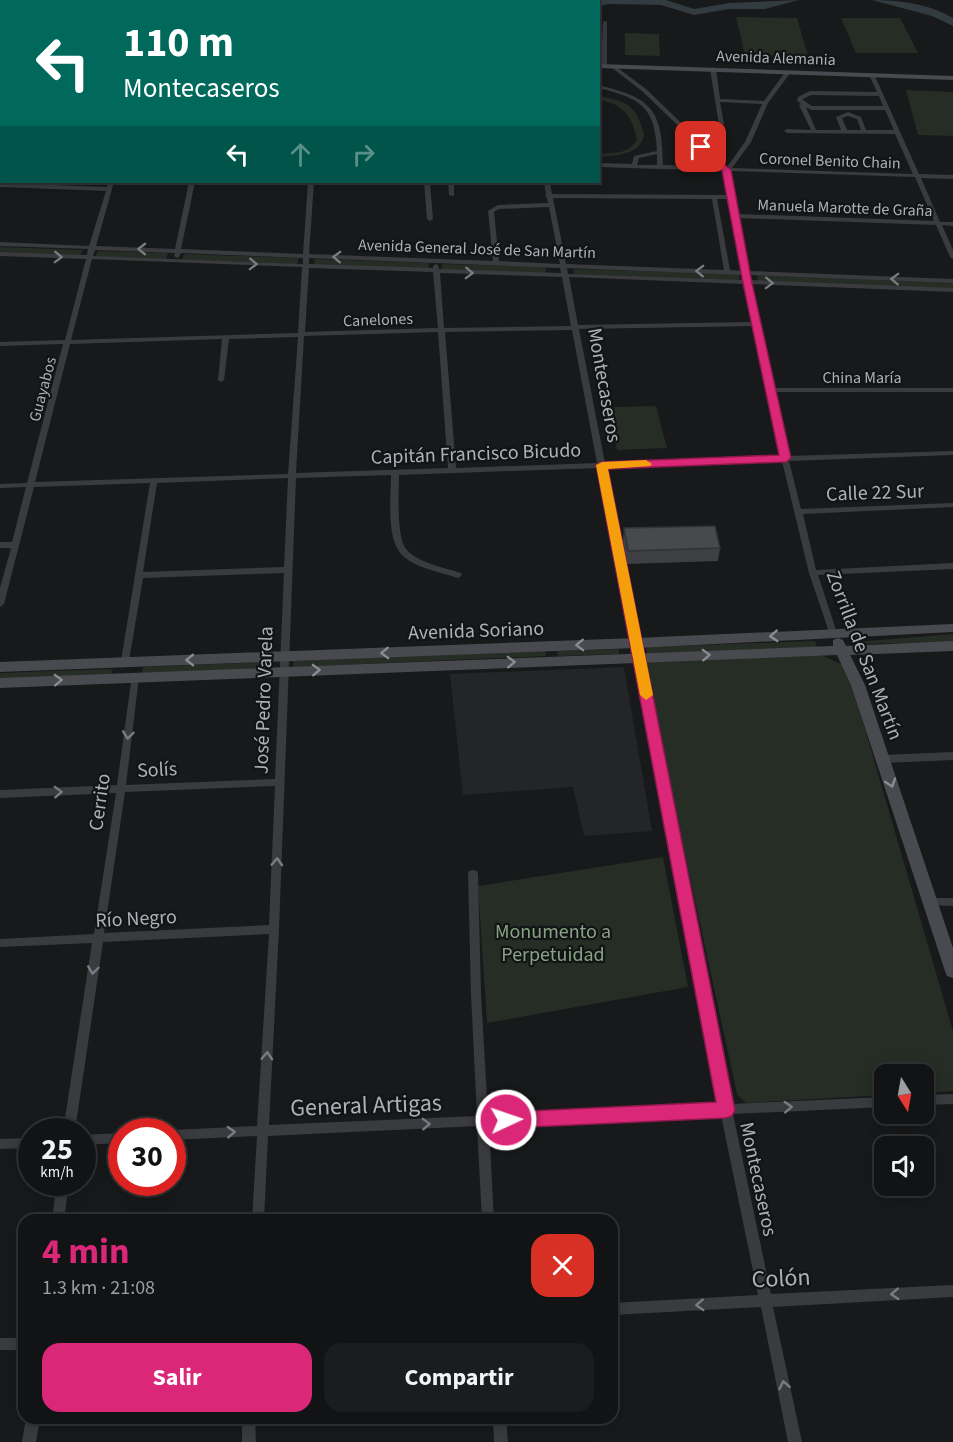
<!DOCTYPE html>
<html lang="es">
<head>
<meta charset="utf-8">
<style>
  :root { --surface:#121314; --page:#1b1c1d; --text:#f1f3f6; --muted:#9c9ea0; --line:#313234; --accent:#db2777 }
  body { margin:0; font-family:"Source Sans 3",sans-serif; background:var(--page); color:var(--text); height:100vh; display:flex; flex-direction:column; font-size:22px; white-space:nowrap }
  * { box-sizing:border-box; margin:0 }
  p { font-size:20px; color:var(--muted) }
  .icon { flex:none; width:33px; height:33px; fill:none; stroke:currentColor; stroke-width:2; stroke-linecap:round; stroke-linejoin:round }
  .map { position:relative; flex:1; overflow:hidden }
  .sheet { position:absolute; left:18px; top:1214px; width:600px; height:210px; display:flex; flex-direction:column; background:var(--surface); border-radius:18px; box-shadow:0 3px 15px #0003,0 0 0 2px var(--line) }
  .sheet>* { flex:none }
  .guide { position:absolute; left:0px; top:0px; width:600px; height:183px; box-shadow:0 3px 15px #0003,0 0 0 2px var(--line); background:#00695c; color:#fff; overflow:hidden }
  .needle { width:39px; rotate:169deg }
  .fabs { position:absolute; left:874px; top:1064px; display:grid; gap:12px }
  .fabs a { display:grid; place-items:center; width:60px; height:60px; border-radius:12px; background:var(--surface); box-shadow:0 3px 15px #0003,0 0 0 2px var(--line); font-size:30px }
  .speed { position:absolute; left:18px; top:1118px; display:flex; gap:12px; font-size:30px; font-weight:700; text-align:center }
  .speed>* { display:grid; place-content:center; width:78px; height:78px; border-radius:50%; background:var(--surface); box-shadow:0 3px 15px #0003,0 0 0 2px var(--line); line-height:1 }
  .speed small { font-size:15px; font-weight:400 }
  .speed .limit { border:9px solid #d22; background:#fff; color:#111 }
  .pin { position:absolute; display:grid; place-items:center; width:51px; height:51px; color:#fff; margin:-26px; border-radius:12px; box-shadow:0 3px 9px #0006 }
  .me { position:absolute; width:66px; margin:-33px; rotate:87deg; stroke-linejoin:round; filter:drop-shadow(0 0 4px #0008) }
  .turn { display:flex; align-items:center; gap:21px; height:126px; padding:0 24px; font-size:27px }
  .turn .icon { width:78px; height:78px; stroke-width:2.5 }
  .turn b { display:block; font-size:42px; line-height:51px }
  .lanes { display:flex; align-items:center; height:57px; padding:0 24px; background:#0003; justify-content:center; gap:30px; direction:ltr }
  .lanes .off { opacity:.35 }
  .round { display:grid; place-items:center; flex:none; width:63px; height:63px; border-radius:18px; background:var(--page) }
  .headline { display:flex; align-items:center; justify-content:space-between; height:102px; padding:0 24px }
  h1 { font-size:36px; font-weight:700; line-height:45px; color:var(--accent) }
  .action { display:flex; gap:12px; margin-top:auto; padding:12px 24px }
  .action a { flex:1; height:69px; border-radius:18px; background:var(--accent); color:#fff; font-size:24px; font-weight:700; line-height:69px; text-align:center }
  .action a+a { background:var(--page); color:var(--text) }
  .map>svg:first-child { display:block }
  .built { fill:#242527 }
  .green { fill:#252d25 }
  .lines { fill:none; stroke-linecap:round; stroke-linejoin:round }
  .river { fill:#313b40; fill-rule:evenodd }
  .street { fill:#3a3b3f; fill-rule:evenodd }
  .secondary { fill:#484a4f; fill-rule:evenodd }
  .wall { fill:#3d3f42 }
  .building { fill:#47494d; stroke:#323336; stroke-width:1.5 }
  .oneway { stroke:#797c82 }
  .oneway2 { stroke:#898d94 }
  .route { fill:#db2777; stroke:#8e194d; stroke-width:1.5 }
  .slow { fill:#f59e0b }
  .labels { text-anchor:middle; stroke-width:4.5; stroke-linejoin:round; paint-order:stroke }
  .far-street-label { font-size:16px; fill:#acb1b9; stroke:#131415 }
  .street-label { font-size:20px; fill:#acb1b9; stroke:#131415 }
  .park-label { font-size:20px; fill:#86a384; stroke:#131415 }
  .near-street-label { font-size:24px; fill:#acb1b9; stroke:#131415 }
</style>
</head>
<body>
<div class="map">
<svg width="953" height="1442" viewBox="0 0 953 1442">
  <rect width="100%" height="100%" fill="#18191a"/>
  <!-- built -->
  <path class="built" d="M624 667 652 831 584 836 573 787 463 795 450 674Z"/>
  <!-- green -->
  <path class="green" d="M314 0H594L583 2Z
    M736 17 797 18 808 56 745 55Z
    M841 18H900L918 53H856Z
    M625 33 659 34 660 56 625 55Z
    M906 90 953 92V136L918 135Z
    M598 96C628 101 637 106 644 135 641 155 614 156 599 157V154L621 152 630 148 637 140C632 116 624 104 599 100Z
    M0 247 83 250 80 255 0 252Z
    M98 251 168 253 166 259 95 257Z
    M184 254 299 258 297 264 182 260Z
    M315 259 429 263 428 269 313 265Z
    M442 264 546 267 545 273 442 270Z
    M574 269 739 274V280L574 275Z
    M757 275 953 283V289L758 281Z
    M656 406 667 448 617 450 608 407Z
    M953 634V642L857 644 855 642Z
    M815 641 817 647 647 654 646 647Z
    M619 649V654L558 656 557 651Z
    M545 650 546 656 293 667V661Z
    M819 654 841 664 849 674 953 1031V1091L924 1093V1074H885V1095L746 1103 737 1094 644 665 648 662Z
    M272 662 271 668 142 673 143 667Z
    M112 669 111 675 0 679V673Z
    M663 857 688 987 487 1023 478 886Z"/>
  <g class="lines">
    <!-- river -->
    <path class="river" d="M300 0H311L312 2H301Z
      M601 0H666L694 9 729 3 799 0 765 9H729L694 15 661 5 609 4 598 7V2H596Z
      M872 0C898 0 930 4 953 18V26L932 16Z"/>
    <!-- street -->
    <path class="street" d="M154 0H158V2H154Z
      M528 0H532L533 2H528Z
      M570 0H575L574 2H568Z
      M605 21 607 22V66L604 68 601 66 603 22Z
      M0 60H2V64H0Z
      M614 65 646 89 727 167 745 142 762 104 720 102 724 124 719 125 710 69 713 67 716 69 720 99 764 101 786 71 791 72 768 103 751 142 732 168 913 174 895 134 787 133 784 131 787 129 811 130 799 105 801 104 797 101 798 97 810 91 877 92 869 75 874 74 919 174 953 175V179L921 178 940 222H953V226L942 225 953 250V259L950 257 936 225 738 218 748 271 953 279V283L749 275 750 280 953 288V292L750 284 773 388H953V392H774L788 456 953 451V455L789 461 801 509 953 503V507L803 514 816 570 953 563V569L818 575 837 633 836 635H830L809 573 782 461 606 467 730 1104 885 1097V1107L733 1114 771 1294 953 1285V1297L773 1307 802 1442H788L761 1307 612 1315V1303L758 1295 721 1115 489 1126 494 1220H482L477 1126 268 1136 264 1220H252L257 1136 172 1140V1131H168L172 1130 257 1126 269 934 103 942 75 1131H63L92 943 0 947V939L94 934 116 793 0 798V790L117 785 132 675H138L139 677 126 785 275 779 284 573 143 578 129 661 125 664 122 663 121 661 150 483 34 487 4 604 0 607V588L11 548H0V542H12L26 487 0 488V484L27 483 63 344 0 346V342L65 340 86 259 0 256V252L87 255 88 249 0 246V242L89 246 106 191 0 187V183L107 187 108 182H114L96 246 175 249 189 182H195L181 249 303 254 308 182H314L309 254 493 261 488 211 498 205 548 203 547 198 545 196 546 195 544 182H550L552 194 729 195 724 171 598 167V163L632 164 634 156 657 151C655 106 640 98 598 88V85C653 98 662 110 663 165L721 167 642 91 612 68 611 67ZM811 95 879 96 883 106H812L803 100V99ZM806 107 811 110H885L894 130H866L861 117 848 112 836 117 841 130H816ZM848 116 857 119 861 130H847L842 118ZM657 154V165H637L639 158ZM730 171 915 177 934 221 738 214ZM553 198 712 199 724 270 566 264ZM717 199H729L742 271 730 270ZM549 207 560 264 499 261 494 212 499 209ZM95 250 175 253 174 256 177 258 179 257 181 253 303 258V264L93 256ZM309 258 560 268 561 273 439 269 438 265 436 264 433 266V268L309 264ZM92 259 302 267 298 333 71 340ZM309 268 433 272 438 328 305 332ZM567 268 742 275 743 280 568 274ZM440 273 562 277 571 326 444 328ZM569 277 744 284 752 322 578 325ZM753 326 781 457 605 463 579 329ZM572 330 597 463 456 468 445 332ZM438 332 448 468 296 473 304 336ZM298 337 288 474 35 482 70 344 222 339 218 380 221 382 224 380 229 339ZM598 468 719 1104 488 1115 481 994 478 874 477 871 473 870 469 871 468 874 471 994 477 1116 269 1125 279 929 296 478 391 475C391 496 386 537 401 554 414 568 440 572 458 578L462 575 461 573C445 568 416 562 406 549 396 536 399 491 399 475ZM288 478 284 567 143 572 157 483ZM275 786 269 925 104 933 125 792Z
      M0 100H2V104H0Z
      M0 142H2V146H0Z
      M424 182H430L433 219 430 221 427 219Z
      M448 182H454V196L449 195Z
      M953 752V760L883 763 880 761 878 759 880 757 883 755Z
      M930 898H953V906L926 905 925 902 926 899Z
      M953 1094V1104L924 1105V1095Z
      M122 1133V1143L82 1145V1135Z
      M32 1138V1148L0 1149V1139Z
      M57 1182H69L64 1220H52Z
      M0 1338H24V1350H0Z
      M26 1418H40L36 1442H22Z
      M242 1418H255L256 1442H242Z
      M493 1418H506L508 1442H494Z"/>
    <!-- secondary -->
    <path class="secondary" d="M0 16H2V20H0Z
      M598 64 953 76V80L598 68Z
      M953 624V632L636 648 0 672V662L636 638Z
      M838 638 843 640 846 646 953 641V651L850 655 865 685 953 948V978L947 976 945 971 851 685 837 655 0 688V678L833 646V640Z"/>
  </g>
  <!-- wall -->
  <path class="wall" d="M624 528 720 548 718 561 627 564 623 541Z"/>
  <!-- building -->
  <path class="building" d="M715 526 720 548 628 551 624 528Z"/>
  <!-- one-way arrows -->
  <defs><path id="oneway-chevron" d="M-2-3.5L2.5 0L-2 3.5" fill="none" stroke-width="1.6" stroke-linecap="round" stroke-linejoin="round" transform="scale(1.5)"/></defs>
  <g class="oneway">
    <use href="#oneway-chevron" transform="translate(142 249) rotate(-179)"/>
    <use href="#oneway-chevron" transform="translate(58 257) rotate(2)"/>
    <use href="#oneway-chevron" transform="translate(337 257) rotate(-178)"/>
    <use href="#oneway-chevron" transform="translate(253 264) rotate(2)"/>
    <use href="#oneway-chevron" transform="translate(700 271) rotate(-178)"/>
    <use href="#oneway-chevron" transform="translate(469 273) rotate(2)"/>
    <use href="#oneway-chevron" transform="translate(895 279) rotate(-178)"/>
    <use href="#oneway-chevron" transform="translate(769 283) rotate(2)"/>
    <use href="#oneway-chevron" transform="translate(128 735) rotate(97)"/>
    <use href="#oneway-chevron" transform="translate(58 792) rotate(-2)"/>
    <use href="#oneway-chevron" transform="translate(277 862) rotate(-88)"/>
    <use href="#oneway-chevron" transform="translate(93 970) rotate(98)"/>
    <use href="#oneway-chevron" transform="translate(267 1056) rotate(-87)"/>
    <use href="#oneway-chevron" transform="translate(788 1107) rotate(-3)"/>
    <use href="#oneway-chevron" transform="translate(426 1124) rotate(-2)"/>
    <use href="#oneway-chevron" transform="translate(231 1132) rotate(-3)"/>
    <use href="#oneway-chevron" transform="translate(895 1294) rotate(177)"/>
    <use href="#oneway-chevron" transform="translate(700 1305) rotate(177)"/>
    <use href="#oneway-chevron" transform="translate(784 1385) rotate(-101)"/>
  </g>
  <g class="oneway2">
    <use href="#oneway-chevron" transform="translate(774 636) rotate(177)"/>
    <use href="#oneway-chevron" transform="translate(580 645) rotate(178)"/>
    <use href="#oneway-chevron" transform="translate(385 653) rotate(178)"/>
    <use href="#oneway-chevron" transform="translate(706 655) rotate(-2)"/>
    <use href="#oneway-chevron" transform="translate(190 660) rotate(179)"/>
    <use href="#oneway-chevron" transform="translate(511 662) rotate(-2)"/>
    <use href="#oneway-chevron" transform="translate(316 670) rotate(-2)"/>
    <use href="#oneway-chevron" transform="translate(58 680) rotate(-2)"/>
    <use href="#oneway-chevron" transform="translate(891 783) rotate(72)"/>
  </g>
  <!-- route -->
  <path class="route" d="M701 144 731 170 752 283 791 458 786 462 608 469 735 1110 732 1116 726 1118 506 1128 500 1126 497 1120 500 1115 506 1112 716 1102 596 465 602 462 779 455 743 283 722 171 698 149Z"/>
  <!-- slow -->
  <path class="slow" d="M646 460 652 464 650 466 608 469 653 695 646 700 640 695 596 465 602 462Z"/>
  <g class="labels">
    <!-- far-street labels -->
    <g class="far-street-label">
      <text transform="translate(776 57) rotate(2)" y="6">Avenida Alemania</text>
      <text transform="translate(830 160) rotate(2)" y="6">Coronel Benito Chain</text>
      <text transform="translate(845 207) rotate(2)" y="6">Manuela Marotte de Graña</text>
      <text transform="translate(477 248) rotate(2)" y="6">Avenida General José de San Martín</text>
      <text transform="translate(378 319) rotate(-2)" y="6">Canelones</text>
      <text x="862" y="383">China María</text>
      <text transform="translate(42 389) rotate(-75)" y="6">Guayabos</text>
    </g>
    <!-- street labels -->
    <g class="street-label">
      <text transform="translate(605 385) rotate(80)" y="7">Montecaseros</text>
      <text transform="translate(476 453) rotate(-2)" y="7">Capitán Francisco Bicudo</text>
      <text transform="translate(875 492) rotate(-2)" y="7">Calle 22 Sur</text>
      <text transform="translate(476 630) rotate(-2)" y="7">Avenida Soriano</text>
      <text transform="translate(865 655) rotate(69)" y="7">Zorrilla de San Martín</text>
      <text transform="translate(263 700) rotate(-88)" y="7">José Pedro Varela</text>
      <text transform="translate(157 769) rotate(-3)" y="7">Solís</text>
      <text transform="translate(99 802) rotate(-82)" y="7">Cerrito</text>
      <text transform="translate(136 918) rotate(-3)" y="7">Río Negro</text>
      <text transform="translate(759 1179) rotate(78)" y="7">Montecaseros</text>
    </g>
    <!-- park labels -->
    <g class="park-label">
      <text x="553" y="938">Monumento a<tspan x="553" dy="23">Perpetuidad</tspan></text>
    </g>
    <!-- near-street labels -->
    <g class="near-street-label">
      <text transform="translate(366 1105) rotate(-2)" y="8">General Artigas</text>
      <text transform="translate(781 1278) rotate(-3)" y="8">Colón</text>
    </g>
  </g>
</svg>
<div class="fabs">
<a><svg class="needle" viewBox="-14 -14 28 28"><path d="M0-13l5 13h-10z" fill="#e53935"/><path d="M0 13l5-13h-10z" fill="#9c9ea0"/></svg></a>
<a><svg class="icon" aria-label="sound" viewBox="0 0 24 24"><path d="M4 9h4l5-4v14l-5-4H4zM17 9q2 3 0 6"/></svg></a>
</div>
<div class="speed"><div>25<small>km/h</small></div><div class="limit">30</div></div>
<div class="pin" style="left:701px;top:147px;background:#d93025"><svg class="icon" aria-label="arrive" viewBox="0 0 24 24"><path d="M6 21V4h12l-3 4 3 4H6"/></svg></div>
<svg class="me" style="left:506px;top:1120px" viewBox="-20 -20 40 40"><circle r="17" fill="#db2777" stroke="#fff" stroke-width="3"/><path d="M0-11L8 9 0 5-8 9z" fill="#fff"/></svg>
<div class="guide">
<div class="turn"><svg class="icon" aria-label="left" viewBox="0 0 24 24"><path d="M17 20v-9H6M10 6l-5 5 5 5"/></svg><div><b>110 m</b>Montecaseros</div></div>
<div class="lanes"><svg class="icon" aria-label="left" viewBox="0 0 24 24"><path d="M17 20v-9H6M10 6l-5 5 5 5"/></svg><svg class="icon off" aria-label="ahead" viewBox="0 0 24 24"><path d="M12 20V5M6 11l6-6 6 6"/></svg><svg class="icon off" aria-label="right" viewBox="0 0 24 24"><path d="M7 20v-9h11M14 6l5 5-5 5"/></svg></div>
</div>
<section class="sheet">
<div class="headline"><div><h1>4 min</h1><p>1.3 km · 21:08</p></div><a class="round" style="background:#d93025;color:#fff"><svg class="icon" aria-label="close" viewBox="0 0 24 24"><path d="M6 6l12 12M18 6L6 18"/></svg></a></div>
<div class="action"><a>Salir</a><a>Compartir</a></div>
</section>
</div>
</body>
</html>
